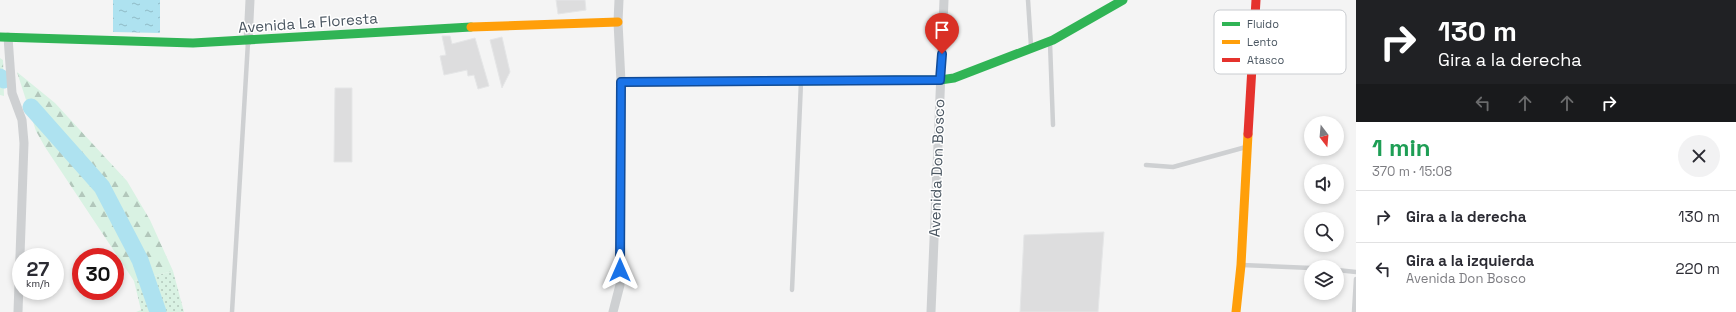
<!DOCTYPE html>
<html lang="es">
<head>
<meta charset="utf-8">
<style>
  :root { --surface:#fff; --page:#f2f2f3; --text:#2b2b33; --muted:#7c7c81; --line:#e1e1e2 }
  body { margin:0; font-family:"Space Grotesk",sans-serif; background:var(--page); color:var(--text); height:100vh; display:flex; flex-direction:column; font-size:15px; white-space:nowrap }
  * { box-sizing:border-box; margin:0 }
  p { font-size:13px; color:var(--muted) }
  .icon { flex:none; width:22px; height:22px; fill:none; stroke:currentColor; stroke-width:2; stroke-linecap:round; stroke-linejoin:round }
  .map { position:relative; flex:1; overflow:hidden }
  .details { display:flex; flex-direction:column; background:var(--surface); width:380px }
  .details>* { flex:none }
  .guide { background:#202124; color:#fff; overflow:hidden }
  .needle { width:26px; rotate:164deg }
  .buttons { position:absolute; left:1304px; top:116px; display:grid; gap:8px }
  .buttons a { display:grid; place-items:center; width:40px; height:40px; border-radius:50%; background:var(--surface); box-shadow:0 2px 6px #0003; font-size:20px }
  .speed { position:absolute; left:12px; top:248px; display:flex; gap:8px; font-size:20px; font-weight:700; text-align:center }
  .speed>* { display:grid; place-content:center; width:52px; height:52px; border-radius:50%; background:var(--surface); box-shadow:0 2px 6px #0003; line-height:1 }
  .speed small { font-size:10px; font-weight:400 }
  .speed .limit { border:6px solid #d22; background:#fff; color:#111 }
  .pin { position:absolute; display:grid; place-items:center; width:34px; height:34px; color:#fff; margin:-41px -17px; border-radius:50% 50% 50% 0; rotate:-45deg; box-shadow:0 0 4px #0007 }
  .pin .icon { rotate:45deg }
  .me { position:absolute; width:44px; margin:-22px; rotate:0deg; stroke-linejoin:round; filter:drop-shadow(0 0 3px #0008) }
  .turn { display:flex; align-items:center; gap:14px; height:84px; padding:0 16px; font-size:18px }
  .turn .icon { width:52px; height:52px; stroke-width:2.5 }
  .turn b { display:block; font-size:28px; line-height:34px }
  .lanes { display:flex; align-items:center; height:38px; padding:0 16px; background:#0003; justify-content:center; gap:20px; direction:ltr }
  .lanes .off { opacity:.35 }
  .round { display:grid; place-items:center; flex:none; width:42px; height:42px; border-radius:21px; background:var(--page) }
  .summary { display:flex; align-items:center; justify-content:space-between; height:68px; padding:0 16px }
  h1 { font-size:24px; font-weight:600; line-height:30px; color:#1e9e55 }
  ul { padding:0; list-style:none }
  li { display:flex; align-items:center; gap:12px; height:52px; padding:0 16px; border-top:1px solid var(--line) }
  li div { flex:1 }
  li b { display:block; font-size:15px }
  li em { font-style:normal }
  main { display:flex; flex:1; min-height:0 }
  .map>svg:first-child { display:block }
  .grass { fill:url(#grass-dots) }
  .forest { fill:url(#forest-firs) }
  .water { fill:url(#water-ripples) }
  .lines { fill:none; stroke-linecap:round; stroke-linejoin:round }
  .river { stroke:#aee2f0; stroke-width:17 }
  .building { fill:#ddddde; stroke:#e5e6e7 }
  .lane { stroke:#ced0d2; stroke-width:4.5 }
  .street { stroke:#ced0d2; stroke-width:9 }
  .fast { stroke:#30b455; stroke-width:9 }
  .slow { stroke:#ff9f0a; stroke-width:9 }
  .jam { stroke:#e5322d; stroke-width:9 }
  .route-casing { stroke:#114b97; stroke-width:10 }
  .route { stroke:#1a73e8; stroke-width:7 }
  .labels { text-anchor:middle; stroke-width:3; stroke-linejoin:round; paint-order:stroke }
  .street-label { font-size:15px; fill:#4a5661; stroke:#fff }
  .key { fill:#fff; stroke:#c9ccd0; stroke-width:1 }
  .key-label { font-size:11px; fill:#4a5661 }
</style>
</head>
<body>
<main>
<div class="map">
<svg width="1356" height="312" viewBox="0 0 1356 312">
  <defs>
    <pattern id="grass-dots" width="8" height="8" patternUnits="userSpaceOnUse"><rect width="8" height="8" fill="#d9f2e3"/><path d="M2 2h.1M6 6h.1" fill="none" stroke="#b2c7bb" stroke-width="1.8" stroke-linecap="round"/></pattern>
    <pattern id="forest-firs" width="22" height="20" patternUnits="userSpaceOnUse"><rect width="22" height="20" fill="#d9f2e3"/><path d="M5 1l3.5 6h-7zM16 11l3.5 6h-7z" fill="#b2c7bb"/></pattern>
    <pattern id="water-ripples" width="26" height="14" patternUnits="userSpaceOnUse"><rect width="26" height="14" fill="#aee2f0"/><path d="M2 4q2-2 4 0t4 0M15 11q2-2 4 0t4 0" fill="none" stroke="#90bac6"/></pattern>
  </defs>
  <rect width="100%" height="100%" fill="#f4f4f4"/>
  <!-- grass -->
  <path class="grass" d="M173 271 184 312H136L141 310 134 281Z"/>
  <!-- forest -->
  <path class="forest" d="M0 58 3 60 4 96 0 95Z
    M17 72 55 103 127 181 150 220 173 271 134 281 45 147 36 131Z"/>
  <!-- water -->
  <path class="water" d="M113 0H160V33L113 32Z"/>
  <g class="lines">
    <!-- river -->
    <path class="river" d="M0 77 4 80
      M31 107 102 187 140 260 158 312"/>
  </g>
  <!-- building -->
  <path class="building" d="M556 0H585L586 10 558 14Z
    M442 36H450L452 44 475 38 489 86 478 89 474 75 468 76 467 70 444 75 440 56 446 55Z
    M502 37 510 72 502 88 490 40Z
    M335 88H352V162H334Z
    M1104 232 1098 312H1020L1024 235Z"/>
  <g class="lines">
    <!-- lane -->
    <path class="lane" d="M1028 0 1031 46
      M1050 43 1053 125
      M1146 165 1173 167 1246 147
      M1242 265 1311 268
      M1337 270 1356 272
      M792 290 801 82
      M232 312 248 42
      M1354 312 1356 279"/>
    <!-- street -->
    <path class="street" d="M8 37 12 93 22 120 24 143 18 312
      M248 41 250 0
      M613 312 620 285 621 82 618 22 619 0
      M931 312 944 0"/>
    <!-- fast -->
    <path class="fast" d="M0 37 193 43 471 27
      M753 81 940 80 954 78 1053 40 1123 0"/>
    <!-- slow -->
    <path class="slow" d="M471 27 618 22
      M621 82 753 81
      M1236 312 1241 265 1248 134"/>
    <!-- jam -->
    <path class="jam" d="M1248 134 1256 0"/>
  </g>
  <g class="lines">
    <!-- route casing -->
    <g class="route-casing">
      <path id="route" d="M620 270 621 82 940 80 942 54"/>
    </g>
    <!-- route -->
    <use href="#route" class="route"/>
  </g>
  <g class="labels">
    <!-- street labels -->
    <g class="street-label">
      <text transform="translate(308 23) rotate(-4)" y="5">Avenida La Floresta</text>
      <text transform="translate(937 168) rotate(-88)" y="5">Avenida Don Bosco</text>
    </g>
  </g>
  <!-- legend -->
  <rect x="1214" y="10" width="132" height="64" rx="6" class="key"/>
  <rect x="1222" y="22" width="18" height="4" fill="#30b455"/>
  <rect x="1222" y="40" width="18" height="4" fill="#ff9f0a"/>
  <rect x="1222" y="58" width="18" height="4" fill="#e5322d"/>
  <g class="key-label">
    <text x="1247" y="28">Fluido</text>
    <text x="1247" y="46">Lento</text>
    <text x="1247" y="64">Atasco</text>
  </g>
</svg>
<div class="buttons">
<a><svg class="needle" viewBox="-14 -14 28 28"><path d="M0-13l5 13h-10z" fill="#e53935"/><path d="M0 13l5-13h-10z" fill="#7c7c81"/></svg></a>
<a><svg class="icon" aria-label="sound" viewBox="0 0 24 24"><path d="M4 9h4l5-4v14l-5-4H4zM17 9q2 3 0 6"/></svg></a>
<a><svg class="icon" aria-label="search" viewBox="0 0 24 24"><circle cx="10" cy="10" r="6"/><path d="M15 15l6 6"/></svg></a>
<a><svg class="icon" aria-label="layers" viewBox="0 0 24 24"><path d="M12 4l9 5-9 5-9-5zM3 14l9 5 9-5"/></svg></a>
</div>
<div class="speed"><div>27<small>km/h</small></div><div class="limit">30</div></div>
<div class="pin" style="left:942px;top:54px;background:#d93025"><svg class="icon" aria-label="arrive" viewBox="0 0 24 24"><path d="M6 21V4h12l-3 4 3 4H6"/></svg></div>
<svg class="me" style="left:620px;top:270px" viewBox="-20 -20 40 40"><path d="M0-17L14 15 0 8-14 15z" fill="#1a73e8" stroke="#fff" stroke-width="4"/></svg>
</div>
<section class="details">
<div class="guide">
<div class="turn"><svg class="icon" aria-label="right" viewBox="0 0 24 24"><path d="M7 20v-9h11M14 6l5 5-5 5"/></svg><div><b>130 m</b>Gira a la derecha</div></div>
<div class="lanes"><svg class="icon off" aria-label="left" viewBox="0 0 24 24"><path d="M17 20v-9H6M10 6l-5 5 5 5"/></svg><svg class="icon off" aria-label="ahead" viewBox="0 0 24 24"><path d="M12 20V5M6 11l6-6 6 6"/></svg><svg class="icon off" aria-label="ahead" viewBox="0 0 24 24"><path d="M12 20V5M6 11l6-6 6 6"/></svg><svg class="icon" aria-label="right" viewBox="0 0 24 24"><path d="M7 20v-9h11M14 6l5 5-5 5"/></svg></div>
</div>
<div class="summary"><div><h1>1 min</h1><p>370 m · 15:08</p></div><a class="round"><svg class="icon" aria-label="close" viewBox="0 0 24 24"><path d="M6 6l12 12M18 6L6 18"/></svg></a></div>
<ul>
<li><svg class="icon" aria-label="right" viewBox="0 0 24 24"><path d="M7 20v-9h11M14 6l5 5-5 5"/></svg><div><b>Gira a la derecha</b></div><em>130 m</em></li>
<li><svg class="icon" aria-label="left" viewBox="0 0 24 24"><path d="M17 20v-9H6M10 6l-5 5 5 5"/></svg><div><b>Gira a la izquierda</b><p>Avenida Don Bosco</p></div><em>220 m</em></li>
</ul>
</section>
</main>
</body>
</html>
